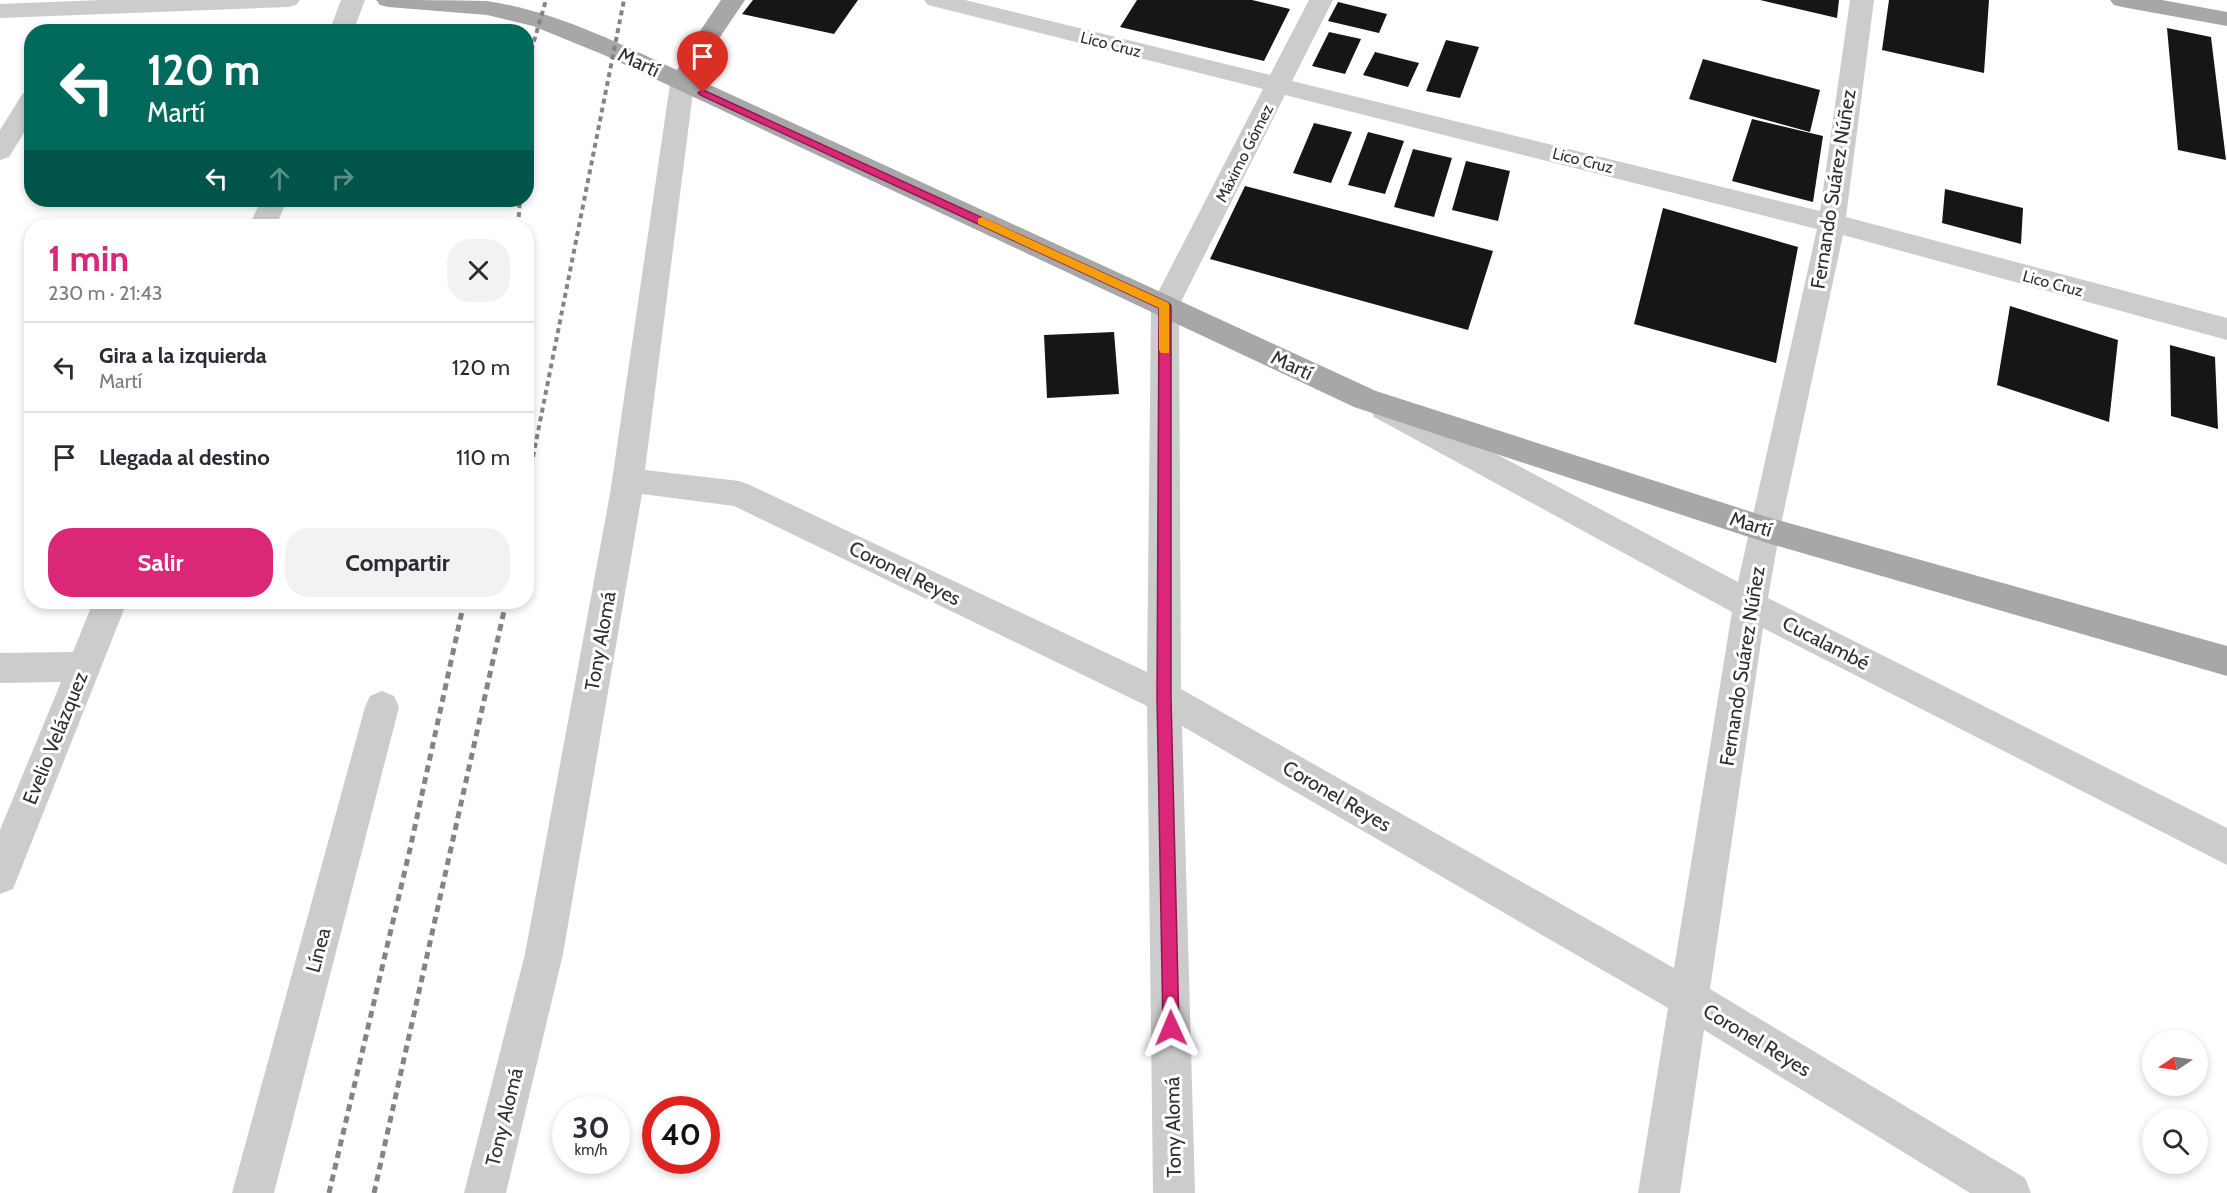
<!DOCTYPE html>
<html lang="es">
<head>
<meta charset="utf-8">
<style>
  :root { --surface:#fff; --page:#f2f2f3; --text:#2b2b33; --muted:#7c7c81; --line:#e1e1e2; --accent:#db2777 }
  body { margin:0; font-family:Cabin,sans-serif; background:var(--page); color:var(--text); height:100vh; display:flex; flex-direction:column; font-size:22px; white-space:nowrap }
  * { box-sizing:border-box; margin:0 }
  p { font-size:20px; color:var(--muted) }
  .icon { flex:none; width:33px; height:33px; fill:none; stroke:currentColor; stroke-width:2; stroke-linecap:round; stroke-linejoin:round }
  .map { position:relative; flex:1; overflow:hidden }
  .sheet { position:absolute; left:24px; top:219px; width:510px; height:390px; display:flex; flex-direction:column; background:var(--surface); border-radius:24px; box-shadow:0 3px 9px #0003 }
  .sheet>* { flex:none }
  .top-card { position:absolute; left:24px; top:24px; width:510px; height:183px; border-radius:24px; box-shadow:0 3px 9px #0003; background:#00695c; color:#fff; overflow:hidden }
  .needle { width:39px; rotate:257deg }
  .tools { position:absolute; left:2142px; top:1030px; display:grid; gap:12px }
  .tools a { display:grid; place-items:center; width:66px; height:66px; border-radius:50%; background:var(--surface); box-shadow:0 3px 9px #0003; font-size:30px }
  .speed { position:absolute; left:552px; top:1096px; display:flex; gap:12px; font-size:30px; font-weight:700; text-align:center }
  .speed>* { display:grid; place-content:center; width:78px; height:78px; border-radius:50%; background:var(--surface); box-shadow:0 3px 9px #0003; line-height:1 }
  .speed small { font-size:15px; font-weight:400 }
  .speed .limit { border:9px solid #d22; background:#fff; color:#111 }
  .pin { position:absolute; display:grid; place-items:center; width:51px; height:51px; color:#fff; margin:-62px -26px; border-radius:50% 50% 50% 0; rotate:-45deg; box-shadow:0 0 6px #0007 }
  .pin .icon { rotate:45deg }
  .me { position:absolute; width:66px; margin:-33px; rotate:359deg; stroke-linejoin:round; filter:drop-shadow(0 0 4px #0008) }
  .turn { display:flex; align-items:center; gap:21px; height:126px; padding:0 24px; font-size:27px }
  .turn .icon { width:78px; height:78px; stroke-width:2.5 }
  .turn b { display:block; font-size:42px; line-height:51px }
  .lanes { display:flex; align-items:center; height:57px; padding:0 24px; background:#0003; justify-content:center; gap:30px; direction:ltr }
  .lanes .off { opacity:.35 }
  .round { display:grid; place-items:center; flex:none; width:63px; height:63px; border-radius:24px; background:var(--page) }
  .headline { display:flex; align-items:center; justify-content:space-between; height:102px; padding:0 24px }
  h1 { font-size:36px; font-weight:700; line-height:45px; color:var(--accent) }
  .action { display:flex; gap:12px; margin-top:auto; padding:12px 24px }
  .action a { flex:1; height:69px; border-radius:24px; background:var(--accent); color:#fff; font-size:24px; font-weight:700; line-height:69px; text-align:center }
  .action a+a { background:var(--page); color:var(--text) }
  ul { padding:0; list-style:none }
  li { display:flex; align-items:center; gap:18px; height:90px; padding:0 24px; border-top:2px solid var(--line) }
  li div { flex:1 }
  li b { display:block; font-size:22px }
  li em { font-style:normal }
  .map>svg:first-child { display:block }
  .building { fill:#161616 }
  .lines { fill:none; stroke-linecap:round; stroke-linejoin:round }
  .minor { fill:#ccc; fill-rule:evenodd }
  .major { fill:#a7a7a7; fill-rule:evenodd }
  .rail-far1 { stroke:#848484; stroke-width:4; stroke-dasharray:5 4; stroke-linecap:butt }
  .rail { stroke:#848484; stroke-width:5; stroke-dasharray:7 5; stroke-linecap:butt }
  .route { fill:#db2777; stroke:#8e194d; stroke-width:1.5 }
  .slow { fill:#f59e0b }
  .labels { text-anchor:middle; stroke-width:6; stroke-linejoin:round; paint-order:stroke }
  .far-street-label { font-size:16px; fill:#2f2f2f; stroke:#fff }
  .street-label { font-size:20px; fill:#2f2f2f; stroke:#fff }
</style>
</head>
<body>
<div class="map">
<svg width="2227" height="1193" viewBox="0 0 2227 1193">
  <rect width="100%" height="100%" fill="#fff"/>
  <!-- building -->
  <path class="building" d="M753 0H858L834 34 742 14Z
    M1137 0H1252L1290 9 1264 61 1120 27Z
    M1760 0H1839L1837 18Z
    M1889 0H1989L1984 73 1882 50Z
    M1338 2 1387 14 1379 33 1328 21Z
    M2167 28 2211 37 2226 160 2178 150Z
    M1329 32 1361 39 1345 74 1312 66Z
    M1446 40 1479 47 1460 98 1426 91Z
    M1375 52 1419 63 1408 87 1363 75Z
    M1703 59 1820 90 1810 132 1689 99Z
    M1752 119 1823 136 1813 202 1732 181Z
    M1314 123 1352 132 1331 183 1293 173Z
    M1368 132 1404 141 1385 194 1348 185Z
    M1413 149 1452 158 1434 217 1394 207Z
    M1466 161 1510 171 1498 221 1452 210Z
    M1245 186 1493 251 1468 330 1210 259Z
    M1945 189 2023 208 2021 244 1942 223Z
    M1663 208 1798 247 1776 363 1634 324Z
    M2010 306 2118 340 2109 422 1997 385Z
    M1114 332 1119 394 1047 398 1044 335Z
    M2170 345 2215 357 2218 429 2171 416Z"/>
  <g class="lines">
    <!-- minor -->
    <path class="minor" d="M101 0H300L296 5 288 7 0 18V4Z
      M341 0H365L353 32H329Z
      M924 0H965L1270 75 1309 0H1333L1292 81 1820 211 1850 0H1874L1846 217 2227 318V340L1843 235 1780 529 1768 598 2227 828V865L1763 628 1710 989 2025 1178 2031 1193H1970L1704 1030 1680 1193H1638L1668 1008 1182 726 1195 1193H1153L1147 706 734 506 642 494 563 954 506 1193H464L525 954 610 494 670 84 673 78 682 76 691 78 694 84 645 470 739 481 750 485 1147 672 1151 306 1263 89 928 5ZM1285 95 1817 229 1738 582 1396 401 1385 397 1374 401 1370 409 1374 417 1732 612 1674 968 1181 689 1179 306Z
      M32 91V120L9 157 0 160V130L23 93Z
      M261 200H287L276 226H249Z
      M93 602H127L13 889 0 894V830L61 682 0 683V653L73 652Z
      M382 691 394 696 399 707 274 1193H232L365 707 370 696Z"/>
    <!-- major -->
    <path class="major" d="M376 0C411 0 453 0 487 1 554 11 616 42 677 70L690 46 721 0H745L714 46 697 79 1376 391 1764 516 2227 646V676L1764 542 1354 407 604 55 533 26 487 15 388 7 380 5Z
      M2110 0H2162L2227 12V26L2122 7 2114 5Z"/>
    <!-- rail-far1 -->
    <path class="rail-far1" d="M526 104 532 48 546 0
      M518 226 520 200
      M526 492 624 0"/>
    <!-- rail -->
    <path class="rail" d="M329 1193 410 849 464 602
      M374 1193 506 602"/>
  </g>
  <!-- route -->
  <path class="route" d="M703 90 1169 303 1171 306V697L1179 1028 1177 1033 1171 1036 1165 1033 1163 1028 1157 697 1159 308 700 95 698 93Z"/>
  <!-- slow -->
  <path class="slow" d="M982 217 1169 303V353H1161L1159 350V308L978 224V219Z"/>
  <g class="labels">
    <!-- far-street labels -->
    <g class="far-street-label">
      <text transform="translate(1111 44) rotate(14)" y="6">Lico Cruz</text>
      <text transform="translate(1244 153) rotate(-63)" y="6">Máximo Gómez</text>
      <text transform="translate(1583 160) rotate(14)" y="6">Lico Cruz</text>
      <text transform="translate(2053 283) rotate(15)" y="6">Lico Cruz</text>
    </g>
    <!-- street labels -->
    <g class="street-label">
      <text transform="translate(639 62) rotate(25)" y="7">Martí</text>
      <text transform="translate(1833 189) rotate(-81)" y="7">Fernando Suárez Núñez</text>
      <text transform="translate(1292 365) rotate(25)" y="7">Martí</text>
      <text transform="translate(1751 524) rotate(17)" y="7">Martí</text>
      <text transform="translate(905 573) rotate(26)" y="7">Coronel Reyes</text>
      <text transform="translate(600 641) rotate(-80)" y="7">Tony Alomá</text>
      <text transform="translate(1826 643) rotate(27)" y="7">Cucalambé</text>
      <text transform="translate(1742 666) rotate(-81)" y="7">Fernando Suárez Núñez</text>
      <text transform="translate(55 738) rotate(-68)" y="7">Evelio Velázquez</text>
      <text transform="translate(1337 796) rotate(30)" y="7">Coronel Reyes</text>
      <text transform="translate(318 950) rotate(-75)" y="7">Línea</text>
      <text transform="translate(1757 1040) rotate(31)" y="7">Coronel Reyes</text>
      <text transform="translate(504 1117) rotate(-76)" y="7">Tony Alomá</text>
      <text transform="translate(1173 1127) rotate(-91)" y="7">Tony Alomá</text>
    </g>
  </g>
</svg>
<div class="tools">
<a><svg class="needle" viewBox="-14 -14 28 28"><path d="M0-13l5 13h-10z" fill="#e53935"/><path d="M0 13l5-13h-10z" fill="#7c7c81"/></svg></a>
<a><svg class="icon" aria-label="search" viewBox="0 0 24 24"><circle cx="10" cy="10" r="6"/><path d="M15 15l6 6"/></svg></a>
</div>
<div class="speed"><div>30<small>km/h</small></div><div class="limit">40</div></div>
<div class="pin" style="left:703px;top:93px;background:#d93025"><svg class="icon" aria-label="arrive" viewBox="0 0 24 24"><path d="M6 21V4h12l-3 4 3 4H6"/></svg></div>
<svg class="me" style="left:1171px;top:1028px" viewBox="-20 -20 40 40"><path d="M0-17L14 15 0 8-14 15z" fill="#db2777" stroke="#fff" stroke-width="4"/></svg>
<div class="top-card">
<div class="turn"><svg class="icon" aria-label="left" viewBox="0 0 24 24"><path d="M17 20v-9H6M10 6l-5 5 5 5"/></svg><div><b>120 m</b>Martí</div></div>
<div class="lanes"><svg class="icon" aria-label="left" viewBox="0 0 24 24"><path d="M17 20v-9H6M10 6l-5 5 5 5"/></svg><svg class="icon off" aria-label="ahead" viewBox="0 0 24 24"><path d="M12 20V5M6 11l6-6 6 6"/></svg><svg class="icon off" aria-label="right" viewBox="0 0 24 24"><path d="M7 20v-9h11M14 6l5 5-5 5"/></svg></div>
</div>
<section class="sheet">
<div class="headline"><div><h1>1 min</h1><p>230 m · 21:43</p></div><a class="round"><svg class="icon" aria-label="close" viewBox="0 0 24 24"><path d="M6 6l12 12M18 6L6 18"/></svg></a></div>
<ul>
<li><svg class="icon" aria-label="left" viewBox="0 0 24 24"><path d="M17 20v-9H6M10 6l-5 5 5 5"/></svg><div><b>Gira a la izquierda</b><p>Martí</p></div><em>120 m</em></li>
<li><svg class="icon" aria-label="arrive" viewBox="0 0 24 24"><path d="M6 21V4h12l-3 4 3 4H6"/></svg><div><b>Llegada al destino</b></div><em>110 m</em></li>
</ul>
<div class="action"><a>Salir</a><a>Compartir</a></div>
</section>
</div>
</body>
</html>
